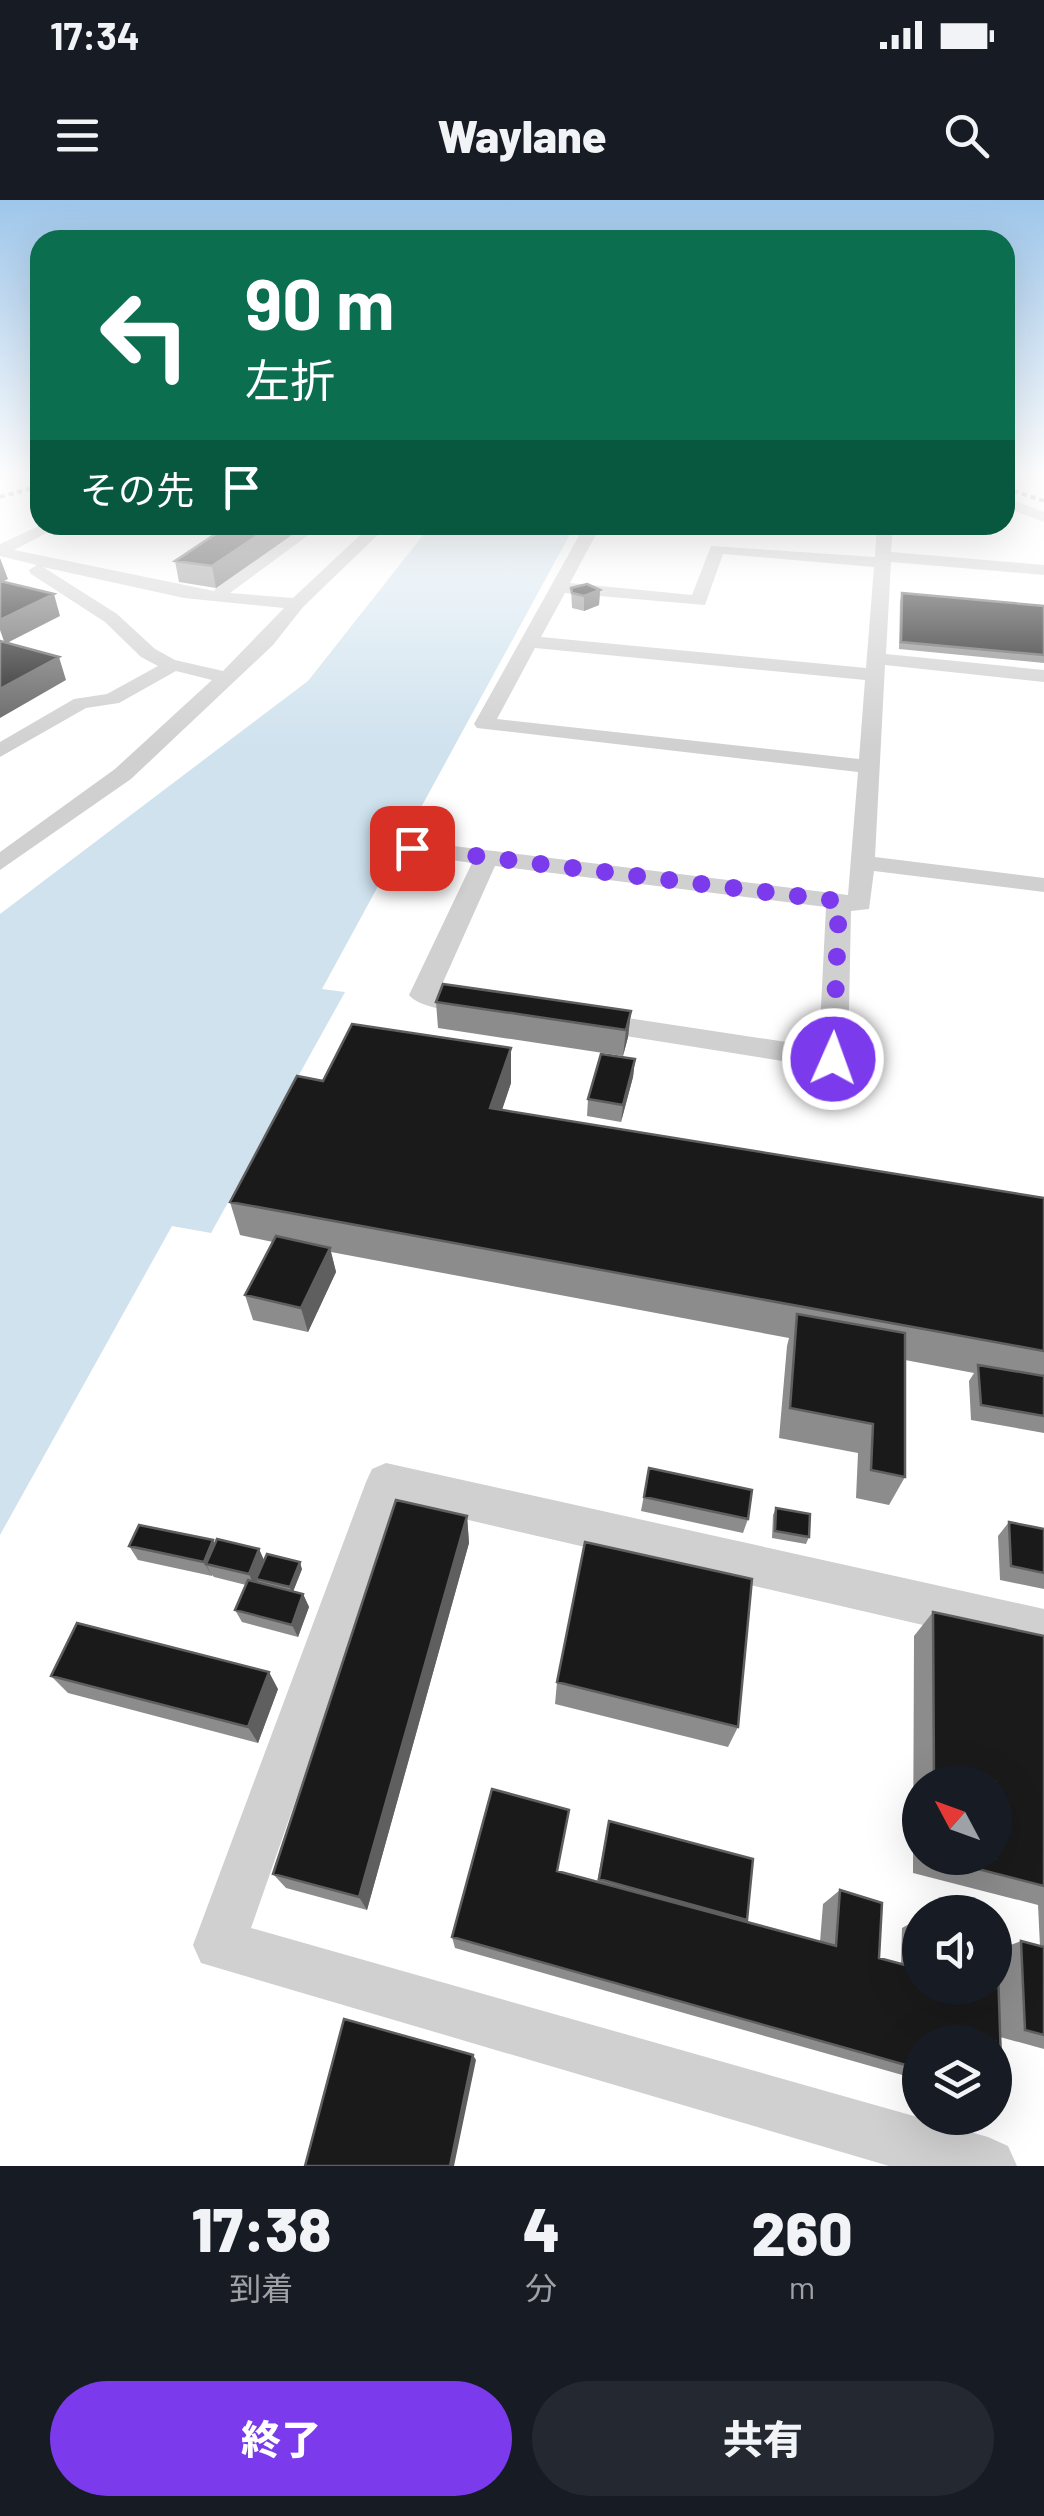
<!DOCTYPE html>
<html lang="ja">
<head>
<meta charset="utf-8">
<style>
  :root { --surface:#171b24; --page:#242831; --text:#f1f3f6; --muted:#9ea1a6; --accent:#7c3aed }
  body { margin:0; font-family:Barlow,"Noto Sans JP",sans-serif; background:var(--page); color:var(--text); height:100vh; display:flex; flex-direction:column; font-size:38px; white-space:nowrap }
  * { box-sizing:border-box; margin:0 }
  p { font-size:32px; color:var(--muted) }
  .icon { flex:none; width:55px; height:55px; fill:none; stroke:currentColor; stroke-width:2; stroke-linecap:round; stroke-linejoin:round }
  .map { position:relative; height:1966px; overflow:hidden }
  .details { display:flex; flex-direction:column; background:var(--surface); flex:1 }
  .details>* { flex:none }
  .guide { position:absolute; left:30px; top:30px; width:985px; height:305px; border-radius:30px; box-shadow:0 10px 40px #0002; background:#0b6e4f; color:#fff; overflow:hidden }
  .needle { width:65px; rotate:311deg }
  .buttons { position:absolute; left:902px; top:1565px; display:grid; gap:20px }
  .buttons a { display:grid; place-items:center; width:110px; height:110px; border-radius:50%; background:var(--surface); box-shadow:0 10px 40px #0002; font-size:50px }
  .pin { position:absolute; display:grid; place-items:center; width:85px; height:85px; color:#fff; margin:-42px; border-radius:20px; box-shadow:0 5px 15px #0006 }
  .me { position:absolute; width:110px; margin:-55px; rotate:2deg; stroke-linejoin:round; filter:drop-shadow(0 0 8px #0008) }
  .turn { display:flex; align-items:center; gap:35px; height:210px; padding:0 50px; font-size:45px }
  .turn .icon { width:130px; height:130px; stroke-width:2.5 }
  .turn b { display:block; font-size:70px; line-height:85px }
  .then { display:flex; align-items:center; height:95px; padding:0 50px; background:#0003; gap:20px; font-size:38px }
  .eta { display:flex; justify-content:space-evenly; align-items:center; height:170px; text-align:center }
  .eta b { font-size:60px; font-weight:800; line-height:70px }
  .button { display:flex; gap:20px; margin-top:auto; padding:20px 50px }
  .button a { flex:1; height:115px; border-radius:60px; background:var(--accent); color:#fff; font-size:40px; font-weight:800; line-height:115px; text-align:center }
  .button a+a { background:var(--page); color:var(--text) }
  .status { display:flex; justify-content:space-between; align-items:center; height:70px; padding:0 50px; background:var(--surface); direction:ltr }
  .status svg { height:28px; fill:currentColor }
  header { display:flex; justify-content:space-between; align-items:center; height:130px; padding:0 50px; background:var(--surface); font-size:45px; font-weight:800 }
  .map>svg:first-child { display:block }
  .water { fill:#cfe2ee }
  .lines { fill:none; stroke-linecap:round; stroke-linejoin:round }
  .minor { fill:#d0d0d0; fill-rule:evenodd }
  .rail { stroke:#888; stroke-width:4; stroke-dasharray:5 4; stroke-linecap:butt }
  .wall { fill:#8c8c8c; fill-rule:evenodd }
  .shaded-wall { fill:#5f5f5f }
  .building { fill:#1a1a1a; stroke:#5f5f5f; stroke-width:2.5 }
  .route { stroke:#7c3aed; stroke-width:18; stroke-dasharray:0 32.4 }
</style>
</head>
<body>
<div class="status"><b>17:34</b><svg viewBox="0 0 49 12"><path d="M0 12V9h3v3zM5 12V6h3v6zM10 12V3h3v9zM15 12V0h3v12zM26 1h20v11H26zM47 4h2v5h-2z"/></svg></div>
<header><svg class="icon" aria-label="menu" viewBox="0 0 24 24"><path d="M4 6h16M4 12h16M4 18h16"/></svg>Waylane<svg class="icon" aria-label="search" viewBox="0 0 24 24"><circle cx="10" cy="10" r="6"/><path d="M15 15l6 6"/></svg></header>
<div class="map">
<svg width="1044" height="1966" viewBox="0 0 1044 1966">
  <rect width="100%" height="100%" fill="#fff"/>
  <!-- water -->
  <path class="water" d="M431 325H575L322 789 345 792 211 1033 172 1026 0 1335V714L308 481Z"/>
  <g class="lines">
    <!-- minor -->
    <path class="minor" d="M1005 297 1044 312V322L1005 307Z
      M41 325H62L14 350 214 391 219 383 304 325H322L230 393 293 398 371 325H388L303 407 273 445 131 579 0 670V652L115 569 212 480 176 471 119 503 86 508 0 557V542L74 499 107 494 158 466 141 457 105 422 31 374 29 370 37 365 0 356V344ZM43 367 184 398 284 408 223 471 175 460 155 449 117 414Z
      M585 325H601L570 383 692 395 711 346 875 357 877 325H893L891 352 1044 365V375L891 362 886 454 1044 470V482L885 465 875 657 1044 678V692L874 671 869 709 851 711 848 859 843 866 833 869 588 830 574 821 588 812 819 847 826 707 495 666 440 789 490 798 494 804 490 810C471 815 421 810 409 795L472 663 405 653 401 648 413 641 848 695 858 572 477 528 474 524ZM723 354 874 367 866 468 541 437 565 393 705 405ZM535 448 865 480 859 559 497 519Z
      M386 1263 1044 1409V1453L399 1304 251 1728 988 1937 1008 1946 1017 1966H889L201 1763 193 1745 366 1282 372 1269Z"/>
    <!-- rail -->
    <path class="rail" d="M1005 288 1044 301
      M0 297 40 286"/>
  </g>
  <!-- wall -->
  <path class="wall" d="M230 325H306L216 388 179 382 175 361Z
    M571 388 600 390 599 405 584 411 572 408Z
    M902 393 1044 406V463L899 449 900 401Z
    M436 802 631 811 628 837 623 856 438 828Z
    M635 859 633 877 621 922 587 916 588 899Z
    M323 881 511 883 502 910 1044 998V1233L971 1220 969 1181 974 1173 905 1160V1277L889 1305 856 1298 858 1253 779 1238 787 1146 789 1138 331 1052 336 1072 308 1132 253 1120 245 1095 273 1042 240 1035 230 1002Z
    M649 1268 748 1319 743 1333 641 1311Z
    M776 1308 809 1337 806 1344 772 1338 773 1315Z
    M467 1316 469 1343 367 1710 286 1688 273 1674Z
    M1009 1322 1044 1329V1389L1000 1380 998 1336Z
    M215 1344 259 1349 264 1360 302 1369 293 1392 303 1394 309 1407 298 1437 242 1422 235 1410 246 1385 214 1377 212 1375V1376L138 1360 129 1346Z
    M933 1412 1044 1436V1849L1000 1837 1002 1893H995V1842H920V1880L455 1748 452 1737 558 1671 597 1682 609 1621 747 1720 745 1722 820 1742 823 1704 840 1690 879 1758 901 1764 902 1728 920 1718V1788L997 1750 1021 1741 1040 1746 1038 1705 913 1673 914 1436ZM920 1582H995V1658H920Z
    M51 1476 278 1489 258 1543 68 1493Z
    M557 1482 738 1527 728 1547 555 1504Z"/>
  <!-- shaded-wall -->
  <path class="shaded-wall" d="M273 325H306L216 388 212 366Z
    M0 358 8 379 0 383Z
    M600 390 599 405 584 411V396Z
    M54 394 60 416 5 444 0 430V420Z
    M59 457 66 480 0 518V489Z
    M631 811 628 837 623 856 626 830Z
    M511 848V883L491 942 490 908Z
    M635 859 633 877 621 922 623 905Z
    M330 1048 336 1072 308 1132 301 1108Z
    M467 1316 469 1343 367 1710 359 1697Z
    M213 1340 220 1354 206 1364 212 1376 204 1362Z
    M259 1349 265 1363 256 1379 258 1382 255 1388 249 1374Z
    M300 1362 302 1369 292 1394 290 1387Z
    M303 1394 309 1407 298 1437 292 1425Z
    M269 1472 278 1489 258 1543 248 1527Z
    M473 1855 476 1860 454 1966H450Z"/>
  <!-- building -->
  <path class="building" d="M229 325H273L212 366 175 361Z
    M0 381 54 394 0 420Z
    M587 384 600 390 584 396 572 393 571 388Z
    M902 393 1044 406V455L901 442Z
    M0 441 59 457 0 489Z
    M443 784 631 811 626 830 436 802Z
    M352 824 511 848 490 908 1044 998V1151L230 1002 297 876 323 881Z
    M601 854 635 859 623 905 588 899Z
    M276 1036 330 1048 301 1108 245 1095Z
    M797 1114 905 1133V1277L871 1270 873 1224 790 1208Z
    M978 1165 1044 1176V1216L981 1205Z
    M649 1268 752 1290 748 1319 644 1297Z
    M396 1300 467 1316 359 1697 273 1674Z
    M776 1308 810 1314 809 1337 775 1331Z
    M1009 1322 1044 1329V1373L1011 1366Z
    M139 1325 213 1340 204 1362 129 1346Z
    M217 1339 259 1349 249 1374 206 1364Z
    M585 1342 752 1379 738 1527 557 1482Z
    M267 1354 300 1362 290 1387 256 1379Z
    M248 1380 303 1394 292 1425 235 1410Z
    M933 1412 1044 1436V1686L935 1658H995V1582H934Z
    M77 1423 269 1472 248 1527 51 1476Z
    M492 1589 569 1610 557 1671 836 1746 840 1690 882 1703 879 1758 920 1769V1788H995V1737H997L1002 1893 995 1891V1842H920V1869L452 1737Z
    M609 1621 753 1659 747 1720 599 1679Z
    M1021 1741 1044 1747V1835L1025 1830Z
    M344 1819 473 1855 450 1966H305Z"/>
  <!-- sky -->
  <linearGradient id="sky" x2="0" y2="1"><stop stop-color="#9ec6ea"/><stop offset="0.5" stop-color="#fff"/><stop offset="1" stop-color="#fff" stop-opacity="0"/></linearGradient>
  <rect width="1044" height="549" fill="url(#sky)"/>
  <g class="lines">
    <!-- route -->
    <path class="route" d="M412 648 839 701 833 859"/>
  </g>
</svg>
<div class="buttons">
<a><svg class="needle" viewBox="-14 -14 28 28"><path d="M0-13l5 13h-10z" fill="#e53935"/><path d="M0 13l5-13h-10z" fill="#9ea1a6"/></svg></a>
<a><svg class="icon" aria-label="sound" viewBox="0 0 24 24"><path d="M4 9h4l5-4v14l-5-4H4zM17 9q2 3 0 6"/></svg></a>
<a><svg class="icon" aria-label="layers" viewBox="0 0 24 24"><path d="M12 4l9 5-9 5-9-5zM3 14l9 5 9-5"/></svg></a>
</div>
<div class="pin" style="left:412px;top:648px;background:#d93025"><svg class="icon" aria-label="arrive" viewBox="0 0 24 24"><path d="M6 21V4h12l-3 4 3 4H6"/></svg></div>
<svg class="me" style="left:833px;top:859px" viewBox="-20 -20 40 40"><circle r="17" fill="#7c3aed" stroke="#fff" stroke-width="3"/><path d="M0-11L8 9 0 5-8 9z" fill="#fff"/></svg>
<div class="guide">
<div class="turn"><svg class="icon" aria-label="left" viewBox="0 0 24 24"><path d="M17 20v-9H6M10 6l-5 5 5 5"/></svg><div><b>90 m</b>左折</div></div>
<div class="then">その先<svg class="icon" aria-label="arrive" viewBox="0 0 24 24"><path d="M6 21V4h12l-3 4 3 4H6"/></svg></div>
</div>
</div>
<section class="details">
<div class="eta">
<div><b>17:38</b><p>到着</p></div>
<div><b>4</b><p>分</p></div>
<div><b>260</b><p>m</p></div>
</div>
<div class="button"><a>終了</a><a>共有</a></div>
</section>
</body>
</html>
